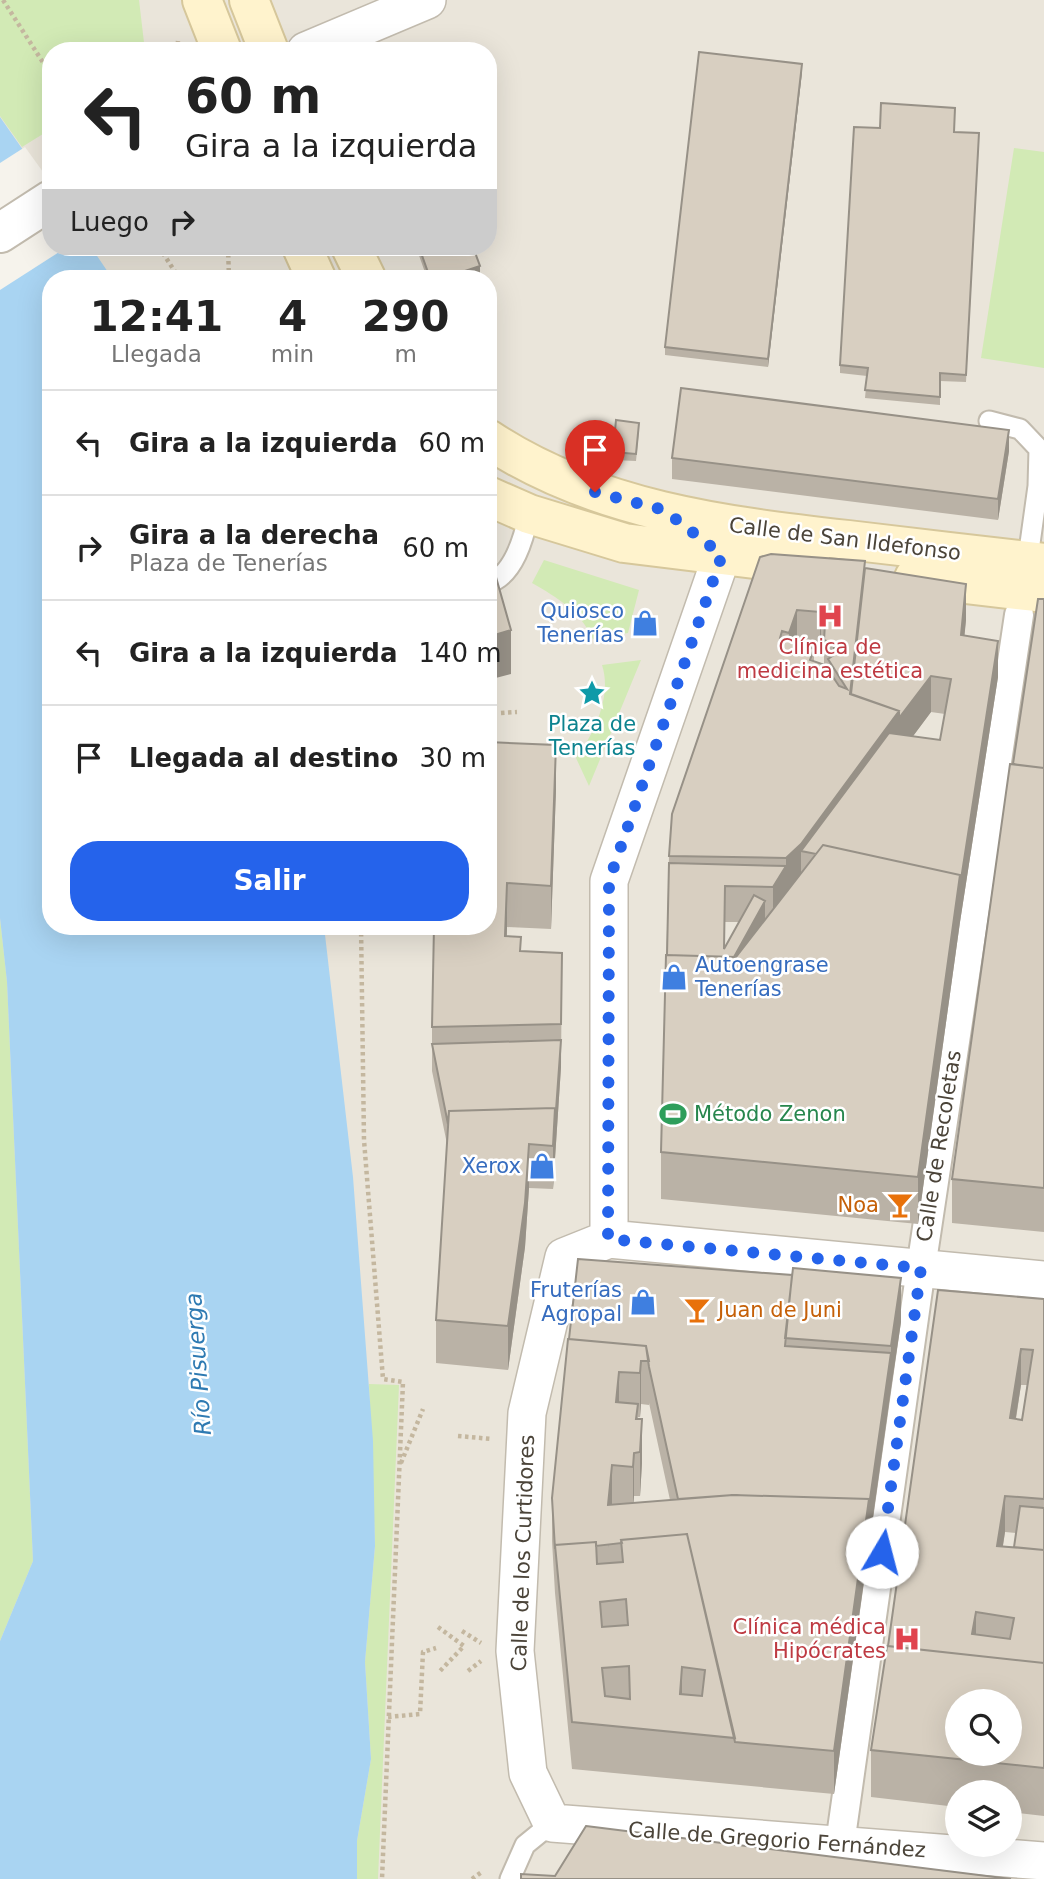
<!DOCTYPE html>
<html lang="es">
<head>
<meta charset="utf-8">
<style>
  :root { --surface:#fff; --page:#f6f6f6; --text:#222; --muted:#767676; --line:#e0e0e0; --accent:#2563eb }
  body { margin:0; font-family:"DejaVu Sans",sans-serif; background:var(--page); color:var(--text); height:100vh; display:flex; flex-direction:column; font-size:26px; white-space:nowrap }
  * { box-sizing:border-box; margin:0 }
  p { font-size:23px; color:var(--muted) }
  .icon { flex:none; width:38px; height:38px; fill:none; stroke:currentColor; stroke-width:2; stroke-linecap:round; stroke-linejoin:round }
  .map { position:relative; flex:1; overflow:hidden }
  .side { position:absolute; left:42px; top:270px; width:455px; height:665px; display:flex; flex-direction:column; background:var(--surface); border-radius:28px; box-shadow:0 7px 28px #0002 }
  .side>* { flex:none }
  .top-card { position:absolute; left:42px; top:42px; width:455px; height:214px; border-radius:28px; box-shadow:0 7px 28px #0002; background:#fff; color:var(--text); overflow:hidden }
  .fabs { position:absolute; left:945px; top:1689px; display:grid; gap:14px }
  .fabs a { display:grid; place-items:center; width:77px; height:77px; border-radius:50%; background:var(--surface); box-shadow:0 7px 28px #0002; font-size:35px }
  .pin { position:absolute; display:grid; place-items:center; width:60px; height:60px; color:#fff; margin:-72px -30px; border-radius:50% 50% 50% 0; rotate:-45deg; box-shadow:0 0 7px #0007 }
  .pin .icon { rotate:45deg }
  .me { position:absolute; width:77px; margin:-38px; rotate:8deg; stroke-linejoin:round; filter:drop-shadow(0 0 5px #0008) }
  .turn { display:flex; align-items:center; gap:24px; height:147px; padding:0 28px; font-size:32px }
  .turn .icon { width:91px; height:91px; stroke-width:2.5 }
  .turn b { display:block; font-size:49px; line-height:60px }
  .then { display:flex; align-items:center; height:66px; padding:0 28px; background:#0003; gap:14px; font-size:26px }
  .eta { display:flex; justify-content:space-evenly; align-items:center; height:119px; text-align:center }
  .eta b { font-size:42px; font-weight:700; line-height:49px }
  .primary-button { display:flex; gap:14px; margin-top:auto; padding:14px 28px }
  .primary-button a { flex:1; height:80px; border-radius:28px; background:var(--accent); color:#fff; font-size:28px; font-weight:700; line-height:80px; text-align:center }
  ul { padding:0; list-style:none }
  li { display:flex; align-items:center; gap:21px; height:105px; padding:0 28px; border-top:2px solid var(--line) }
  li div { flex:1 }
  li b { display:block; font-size:26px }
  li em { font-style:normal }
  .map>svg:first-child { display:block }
  .residential { fill:#eae5da; fill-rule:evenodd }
  .green { fill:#d2eab5 }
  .water { fill:#a9d4f2 }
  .pier { fill:#f6f3ec }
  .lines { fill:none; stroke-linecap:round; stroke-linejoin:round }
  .service-casing { stroke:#c2bbae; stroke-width:23 }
  .pedestrian-casing { stroke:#c2bbae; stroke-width:32 }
  .minor-casing { stroke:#c2bbae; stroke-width:40 }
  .tertiary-casing { stroke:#c2bbae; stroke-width:42 }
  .secondary-casing { stroke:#d6c79b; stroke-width:42 }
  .path { stroke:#c4b79f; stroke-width:4.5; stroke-dasharray:3.5 3.5; stroke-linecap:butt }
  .service { stroke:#fff; stroke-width:19 }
  .pedestrian { stroke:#fff; stroke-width:28 }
  .minor { stroke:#fff; stroke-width:37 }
  .tertiary { stroke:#fff; stroke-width:38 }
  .secondary { stroke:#fff3cd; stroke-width:38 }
  .wall { fill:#bab2a6; fill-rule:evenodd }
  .shaded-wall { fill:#979187 }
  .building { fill:#d8cfc1; stroke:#979187; stroke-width:2; fill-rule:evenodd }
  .route { stroke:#2563eb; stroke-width:12; stroke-dasharray:0 21.6 }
  .labels { text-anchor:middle; stroke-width:5; stroke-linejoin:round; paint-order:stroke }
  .street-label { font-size:21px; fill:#4b4439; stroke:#fff }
  .shop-label { font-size:21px; fill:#366cbe; stroke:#fff; text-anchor:end }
  .health-label { font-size:21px; fill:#be3a42; stroke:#fff }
  .culture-label { font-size:21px; fill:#0d838f; stroke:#fff }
  .leisure-label { font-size:21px; fill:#27864d; stroke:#fff; text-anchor:start }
  .food-label { font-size:21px; fill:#c56008; stroke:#fff; text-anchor:end }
  .water-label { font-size:23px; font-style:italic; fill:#2e7ab2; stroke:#fff }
</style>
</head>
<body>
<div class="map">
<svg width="1044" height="1879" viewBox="0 0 1044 1879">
  <rect width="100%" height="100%" fill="#f6f3ec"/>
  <!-- residential -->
  <path class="residential" d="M0 0H1044V1879H0ZM51 51H488V247H51ZM51 278H488V926H51ZM957 1701H1010V1754H957ZM957 1792H1010V1844H957Z"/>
  <!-- green -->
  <path class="green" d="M0 0H139L145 51H51V129L22 147 0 116Z
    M1014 148 1044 152V368L981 358Z
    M544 560 639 590 628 633 593 639C580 611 558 598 532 583Z
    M641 660 589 786 576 758C595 733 612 695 602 665Z
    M0 918 7 982 33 1561 0 1641Z
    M369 1384 399 1385 378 1879H357V1841L371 1759 365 1662 375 1546Z"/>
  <!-- water -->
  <path class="water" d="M0 117 51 190V247H91L112 278H51V926H324L353 1177 373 1441 375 1546 365 1662 371 1759 357 1841V1879H0V1641L33 1561 7 982 0 918Z"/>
  <!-- pier -->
  <path class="pier" d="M25 147 51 183V247H67L0 290V163Z"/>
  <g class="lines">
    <!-- service casing -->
    <g class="service-casing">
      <path id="service" d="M989 421 1020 429 1039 449 1038 486 1027 565
        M488 583C514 576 524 537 529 514
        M510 1879 525 1845 552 1823"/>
    </g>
    <!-- pedestrian casing -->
    <g class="pedestrian-casing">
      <path id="pedestrian" d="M840 1844 921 1268 1019 615"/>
    </g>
    <!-- minor casing -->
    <g class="minor-casing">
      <path id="minor" d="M306 51 427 0
        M609 1239V881L722 555 697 536
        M1044 1280 609 1239 564 1257 527 1413 515 1651 528 1773 552 1823 1044 1861"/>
    </g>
    <!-- tertiary casing -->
    <g class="tertiary-casing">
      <path id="tertiary" d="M0 233 51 200"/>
    </g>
    <!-- secondary casing -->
    <g class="secondary-casing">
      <path id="secondary" d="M202 0 222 51
        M249 0 269 51
        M302 247 316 278
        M351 247 366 278
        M488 439C595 510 724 526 848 540 913 548 979 555 1044 563
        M488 496 529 514 624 543 812 566
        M914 578 1044 593"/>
    </g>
    <!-- path -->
    <path class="path" d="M3 0 51 75
      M177 51 178 41
      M159 247 179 278
      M228 247 229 278
      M501 713 517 712
      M361 926 364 1140 383 1379 403 1382 382 1879
      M458 1436 492 1439
      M401 1463 423 1409
      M438 1627 464 1646 440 1671
      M462 1631 481 1643
      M468 1671 481 1661
      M388 1717 420 1714 423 1652 436 1648
      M472 1879 483 1871"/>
    <!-- service -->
    <use href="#service" class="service"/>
    <!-- pedestrian -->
    <use href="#pedestrian" class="pedestrian"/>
    <!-- minor -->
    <use href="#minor" class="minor"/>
    <!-- tertiary -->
    <use href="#tertiary" class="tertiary"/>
    <!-- secondary -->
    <use href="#secondary" class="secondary"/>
  </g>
  <!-- wall -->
  <path class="wall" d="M802 72 768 367 665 355V347Z
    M954 132 979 141 966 382 940 381V405L865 398 867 376 840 373V365Z
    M416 247H473L480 273 466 278H427Z
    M639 431 636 461 613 460V452Z
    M1009 451 998 520 672 479V458Z
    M760 557 865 568 966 620 964 636 998 677 960 922 918 1224 661 1199V1152L669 856ZM821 650H824V664L814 661V655L820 656ZM931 712 945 714 940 740 913 736ZM725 922H739L725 947Z
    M1044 599V1232L952 1223V1179Z
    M488 742 556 789 551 929 507 927V936L521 951 562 953 561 1067 553 1189 529 1188 525 1247 508 1370 436 1363V1320L447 1144 432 1071V1027L488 926Z
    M938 1290 1044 1299V1816L1010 1812V1792H957V1807L871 1797V1750L888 1646ZM1021 1385H1027L1022 1420 1016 1419ZM1005 1532 1016 1533 1014 1547 1003 1546Z
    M901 1322 834 1794 572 1769 555 1593 552 1541V1498L568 1339ZM649 1403 670 1500 633 1503 634 1496H640L642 1463 638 1417H640L641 1404 649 1405Z"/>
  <!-- shaded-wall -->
  <path class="shaded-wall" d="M802 64V72L768 367V359Z
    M480 266V273L466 278H444Z
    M1009 430V451L998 520V499Z
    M966 584V620L961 672V635Z
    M821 607V650L820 656V612Z
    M797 610V654L789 677V633Z
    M511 630V674L488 680V637Z
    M998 641V677L960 922 918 1224V1177L960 875Z
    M931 676V712L824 856 801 851V887L786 902V858L899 711Z
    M556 745V789L551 929V886Z
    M786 866V902L773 923V887Z
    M507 883V927L505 980V936Z
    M765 901V937L728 967Z
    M561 1040V1067L553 1189V1146Z
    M529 1144V1188L525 1247 508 1370V1326Z
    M901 1278V1322L891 1389V1346Z
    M1021 1349V1385L1010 1454V1418Z
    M891 1353V1389L834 1794V1751L869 1499Z
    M641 1361V1404L640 1417V1373Z
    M619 1372V1416L616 1402Z
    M642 1419V1463L640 1496V1452Z
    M634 1453V1496L633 1510V1467Z
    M612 1465V1509L608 1548V1505Z
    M1005 1496V1532L997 1582V1546Z
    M976 1612V1648L972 1634Z
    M682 1667V1714L680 1694Z"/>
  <!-- building -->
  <path class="building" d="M699 52 802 64 768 359 665 347Z
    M881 103 955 108 954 132 979 133 966 375 940 373V397L865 390 868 368 840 365 854 127 880 128Z
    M419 247H473L480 266 444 278H430Z
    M681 388 1009 430 998 499 672 458Z
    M616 420 639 423 636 454 613 452Z
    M771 554 865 561 850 694 899 711 801 844 786 858 669 856 672 814 760 557ZM821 607H826L824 640 834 644V655L828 659 847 689 839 686 825 665 810 660 814 649 780 638 782 631 789 633 797 610 820 612Z
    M492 563 511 630 488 637V564Z
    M865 568 966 584 961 635 998 641 960 886V875L823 845 816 854 801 851 889 733 940 740 951 679 931 676 899 718V711L851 694Z
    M1038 599H1044V768L1013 764Z
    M488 742 556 745 551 886 507 883 505 936 521 937 520 951 562 953 561 1024 432 1027 434 926H488Z
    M1010 764 1044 768V1188L952 1179Z
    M823 845 960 875 918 1177 661 1152 666 955 736 957Z
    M669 863 786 866 773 887 725 886 724 949 754 895 765 901 734 957 667 955Z
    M561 1040 555 1124V1108L449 1111 448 1124 432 1044Z
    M555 1108 553 1146 529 1144 525 1203 508 1326 436 1320 449 1111Z
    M578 1259 792 1275 785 1346 891 1353 869 1506V1499L733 1495 678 1499 649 1367 646 1346 569 1339Z
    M793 1268 901 1278 891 1346 785 1338Z
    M938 1290 1044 1299V1499L1005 1496 997 1546 1044 1550V1663L888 1646ZM1021 1349 1033 1350 1022 1420 1010 1418ZM976 1612 1014 1618 1010 1639 972 1634Z
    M568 1339 646 1346 649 1361H641L640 1373 619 1372 616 1402 638 1404 636 1419H642L640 1452 634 1453 633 1467 612 1465 608 1505 733 1495 869 1499 834 1751 735 1742 687 1534 621 1540 622 1543 596 1546V1542L555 1545V1549L552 1498Z
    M1020 1506 1044 1508V1550L1014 1547Z
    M687 1534 735 1738 572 1722 555 1545 596 1542 597 1564 623 1562 621 1540ZM626 1599 628 1625 602 1627 600 1602ZM629 1666 630 1699 605 1696 602 1668ZM682 1667 705 1670 702 1696 680 1694Z
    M887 1646 1044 1663V1768L871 1750ZM957 1701H1010V1754H957Z
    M586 1826 1011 1879H521V1874L555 1876Z"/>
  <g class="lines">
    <!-- route -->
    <path class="route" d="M595 492 664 510 722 555 609 881 608 1239 921 1268 882 1552"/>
  </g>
  <!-- icons -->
  <defs>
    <g id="hospital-bare" transform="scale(2.1)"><path d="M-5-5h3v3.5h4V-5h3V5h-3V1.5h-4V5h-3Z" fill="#e0444e" stroke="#fff" stroke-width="2.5" paint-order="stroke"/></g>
    <g id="shop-bare" transform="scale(2.1)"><path d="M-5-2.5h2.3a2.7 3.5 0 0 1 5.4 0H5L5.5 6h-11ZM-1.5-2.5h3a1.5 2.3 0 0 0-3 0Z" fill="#3f7fe0" stroke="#fff" stroke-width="2.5" paint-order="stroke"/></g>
    <g id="sight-bare" transform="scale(2.1)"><path d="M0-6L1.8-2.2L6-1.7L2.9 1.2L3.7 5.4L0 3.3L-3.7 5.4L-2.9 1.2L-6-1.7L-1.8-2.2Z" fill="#0f9aa8" stroke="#fff" stroke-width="2.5" paint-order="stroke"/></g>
    <g id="stadium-bare" transform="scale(2.1)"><path d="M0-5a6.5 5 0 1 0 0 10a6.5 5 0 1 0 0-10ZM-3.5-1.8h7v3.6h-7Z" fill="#2e9e5b" stroke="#fff" stroke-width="2.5" paint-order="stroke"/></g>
    <g id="bar-bare" transform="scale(2.1)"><path d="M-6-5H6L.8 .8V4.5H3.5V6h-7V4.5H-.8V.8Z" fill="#e8710a" stroke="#fff" stroke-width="2.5" paint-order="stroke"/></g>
  </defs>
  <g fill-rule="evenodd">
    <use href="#hospital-bare" x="830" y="616"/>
    <use href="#shop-bare" x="645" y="623"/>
    <use href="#sight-bare" x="592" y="693"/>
    <use href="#shop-bare" x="674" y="977"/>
    <use href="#stadium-bare" x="673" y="1114"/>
    <use href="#shop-bare" x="542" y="1166"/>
    <use href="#bar-bare" x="900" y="1205"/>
    <use href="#shop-bare" x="643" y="1302"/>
    <use href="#bar-bare" x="697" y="1310"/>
    <use href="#hospital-bare" x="907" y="1639"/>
  </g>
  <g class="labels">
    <!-- street labels -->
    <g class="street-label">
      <text transform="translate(845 539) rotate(7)" y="7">Calle de San Ildefonso</text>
      <text transform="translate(939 1146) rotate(-81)" y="7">Calle de Recoletas</text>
      <text transform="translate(523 1553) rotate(-88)" y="7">Calle de los Curtidores</text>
      <text transform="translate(777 1840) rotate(4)" y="7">Calle de Gregorio Fernández</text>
    </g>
    <!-- shop labels -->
    <g class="shop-label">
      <text x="624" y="618">Quiosco<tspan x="624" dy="24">Tenerías</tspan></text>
      <text x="695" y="972" text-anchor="start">Autoengrase<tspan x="695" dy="24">Tenerías</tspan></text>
      <text x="521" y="1173">Xerox</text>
      <text x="622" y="1297">Fruterías<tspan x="622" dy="24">Agropal</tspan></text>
    </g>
    <!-- health labels -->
    <g class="health-label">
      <text x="830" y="654">Clínica de<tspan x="830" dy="24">medicina estética</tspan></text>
      <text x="886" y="1634" text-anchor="end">Clínica médica<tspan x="886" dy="24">Hipócrates</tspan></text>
    </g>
    <!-- culture labels -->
    <g class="culture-label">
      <text x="592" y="731">Plaza de<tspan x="592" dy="24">Tenerías</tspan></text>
    </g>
    <!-- leisure labels -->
    <g class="leisure-label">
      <text x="694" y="1121">Método Zenon</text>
    </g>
    <!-- food labels -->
    <g class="food-label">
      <text x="879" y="1212">Noa</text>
      <text x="718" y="1317" text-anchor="start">Juan de Juni</text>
    </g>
    <!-- water labels -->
    <g class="water-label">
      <text transform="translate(198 1364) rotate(-94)" y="8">Río Pisuerga</text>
    </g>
  </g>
</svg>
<div class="fabs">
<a><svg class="icon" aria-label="search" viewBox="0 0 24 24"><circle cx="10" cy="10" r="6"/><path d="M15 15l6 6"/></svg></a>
<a><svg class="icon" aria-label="layers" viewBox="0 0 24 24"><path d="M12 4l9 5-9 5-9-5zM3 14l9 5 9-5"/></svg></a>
</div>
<div class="pin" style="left:595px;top:492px;background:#d93025"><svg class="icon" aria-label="arrive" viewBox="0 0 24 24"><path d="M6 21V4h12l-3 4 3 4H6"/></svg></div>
<svg class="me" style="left:882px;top:1552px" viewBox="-20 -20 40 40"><circle r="19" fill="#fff"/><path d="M0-13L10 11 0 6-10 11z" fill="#2563eb"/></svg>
<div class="top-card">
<div class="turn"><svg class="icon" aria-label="left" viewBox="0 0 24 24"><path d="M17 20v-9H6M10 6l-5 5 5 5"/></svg><div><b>60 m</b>Gira a la izquierda</div></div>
<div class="then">Luego<svg class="icon" aria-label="right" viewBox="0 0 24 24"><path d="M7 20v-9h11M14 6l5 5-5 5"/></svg></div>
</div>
<section class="side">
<div class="eta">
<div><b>12:41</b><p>Llegada</p></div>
<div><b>4</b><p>min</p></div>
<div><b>290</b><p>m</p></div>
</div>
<ul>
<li><svg class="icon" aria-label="left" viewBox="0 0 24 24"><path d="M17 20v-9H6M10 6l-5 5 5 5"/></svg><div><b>Gira a la izquierda</b></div><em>60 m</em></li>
<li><svg class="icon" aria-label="right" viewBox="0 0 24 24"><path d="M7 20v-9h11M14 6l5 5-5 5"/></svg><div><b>Gira a la derecha</b><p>Plaza de Tenerías</p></div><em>60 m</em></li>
<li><svg class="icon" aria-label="left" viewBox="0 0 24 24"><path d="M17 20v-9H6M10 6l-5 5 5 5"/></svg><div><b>Gira a la izquierda</b></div><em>140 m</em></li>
<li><svg class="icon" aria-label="arrive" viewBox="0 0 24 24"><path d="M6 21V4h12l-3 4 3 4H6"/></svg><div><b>Llegada al destino</b></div><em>30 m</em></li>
</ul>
<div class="primary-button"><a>Salir</a></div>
</section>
</div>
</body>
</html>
